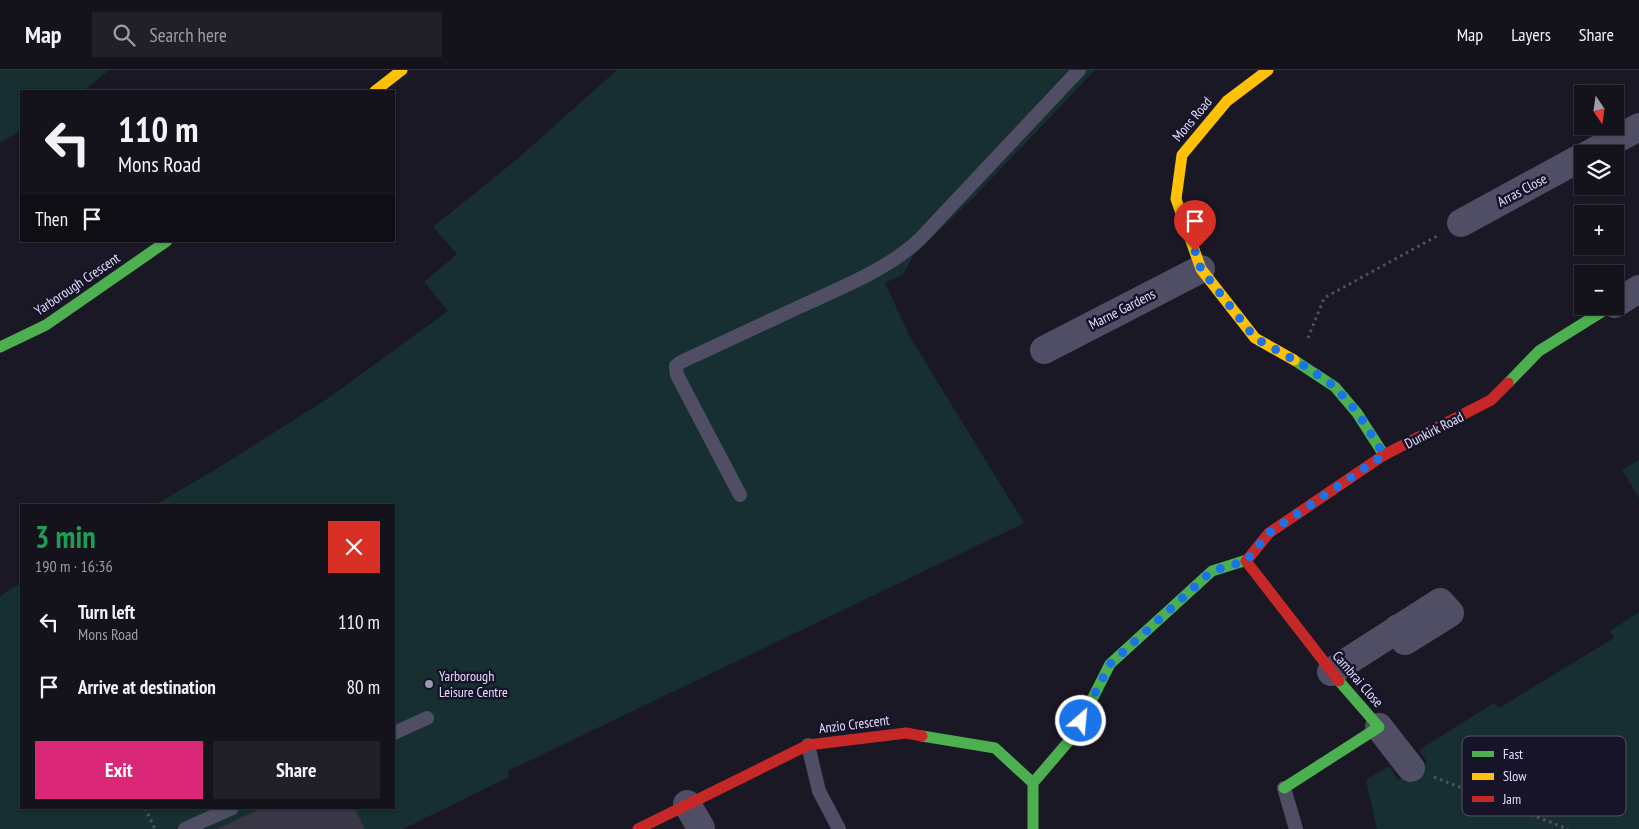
<!DOCTYPE html>
<html lang="en">
<head>
<meta charset="utf-8">
<style>
  :root { --surface:#14121b; --page:#212028; --text:#f1f3f6; --muted:#9d9ea3; --line:#33323a; --accent:#db2777 }
  body { margin:0; font-family:"PT Sans Narrow",sans-serif; background:var(--page); color:var(--text); height:100vh; display:flex; flex-direction:column; font-size:19px; white-space:nowrap }
  * { box-sizing:border-box; margin:0 }
  p { font-size:16px; color:var(--muted) }
  .icon { flex:none; width:28px; height:28px; fill:none; stroke:currentColor; stroke-width:2; stroke-linecap:round; stroke-linejoin:round }
  .map { position:relative; flex:1; overflow:hidden }
  .drawer { position:absolute; left:20px; top:434px; width:375px; height:305px; display:flex; flex-direction:column; background:var(--surface); border-radius:0px; box-shadow:0 1px 4px #0004,0 0 0 1px var(--line) }
  .drawer>* { flex:none }
  .hud { position:absolute; left:20px; top:20px; width:375px; height:152px; border-radius:0px; box-shadow:0 1px 4px #0004,0 0 0 1px var(--line); background:#14121b; color:var(--text); overflow:hidden }
  .needle { width:32px; rotate:167deg }
  .tools { position:absolute; left:1574px; top:15px; display:grid; gap:10px }
  .tools a { display:grid; place-items:center; width:50px; height:50px; border-radius:0px; background:var(--surface); box-shadow:0 1px 4px #0004,0 0 0 1px var(--line); font-size:25px }
  .pin { position:absolute; display:grid; place-items:center; width:42px; height:42px; color:#fff; margin:-51px -21px; border-radius:50% 50% 50% 0; rotate:-45deg; box-shadow:0 0 5px #0007 }
  .pin .icon { rotate:45deg }
  .me { position:absolute; width:55px; margin:-28px; rotate:27deg; stroke-linejoin:round; filter:drop-shadow(0 0 4px #0008) }
  .turn { display:flex; align-items:center; gap:18px; height:105px; padding:0 15px; font-size:22px }
  .turn .icon { width:65px; height:65px; stroke-width:2.5 }
  .turn b { display:block; font-size:35px; line-height:42px }
  .then { display:flex; align-items:center; height:48px; padding:0 15px; background:#0003; gap:10px; font-size:19px }
  .round { display:grid; place-items:center; flex:none; width:52px; height:52px; border-radius:0px; background:var(--page) }
  .head { display:flex; align-items:center; justify-content:space-between; height:85px; padding:0 15px }
  h1 { font-size:30px; font-weight:700; line-height:38px; color:#1e9e55 }
  .button { display:flex; gap:10px; margin-top:auto; padding:10px 15px }
  .button a { flex:1; height:58px; border-radius:0px; background:var(--accent); color:#fff; font-size:20px; font-weight:700; line-height:58px; text-align:center }
  .button a+a { background:var(--page); color:var(--text) }
  ul { padding:0; list-style:none }
  li { display:flex; align-items:center; gap:15px; height:65px; padding:0 15px }
  li div { flex:1 }
  li b { display:block; font-size:19px }
  li em { font-style:normal }
  header { display:flex; align-items:center; gap:30px; box-sizing:border-box; height:70px; padding:0 25px; background:var(--surface); border-bottom:1px solid var(--line) }
  header strong { font-size:24px }
  nav { display:flex; gap:28px; margin-inline-start:auto; font-size:18px }
  .search { width:350px; height:45px; background:var(--page); display:flex; align-items:center; gap:12px; box-sizing:border-box; padding:0 18px; border-radius:0px; color:var(--muted); font-size:19px }
  .map>svg:first-child { display:block }
  .green { fill:#172f30 }
  .building { fill:#393645 }
  .lines { fill:none; stroke-linecap:round; stroke-linejoin:round }
  .path { stroke:#4a5462; stroke-width:3; stroke-dasharray:2.5 4; stroke-linecap:butt }
  .lane { stroke:#504e64; stroke-width:14 }
  .street { stroke:#504e64; stroke-width:28 }
  .fast { stroke:#4caf50; stroke-width:11 }
  .slow { stroke:#ffc107; stroke-width:11 }
  .jam { stroke:#c62828; stroke-width:11 }
  .route { stroke:#1a73e8; stroke-width:9; stroke-dasharray:0 16.2 }
  .poi-dot { fill:#9b98b0; stroke:#171329; stroke-width:2 }
  .labels { text-anchor:middle; stroke-width:5; stroke-linejoin:round; paint-order:stroke }
  .street-label { font-size:14px; fill:#e1ddfc; stroke:#171329 }
  .poi-label { font-size:14px; fill:#e1ddfc; stroke:#171329; text-anchor:start }
  .key { fill:#171329; stroke:#545068; stroke-width:1 }
  .key-label { font-size:14px; fill:#e1ddfc }
</style>
</head>
<body>
<header>
<strong>Map</strong>
<div class="search"><svg class="icon" aria-label="search" viewBox="0 0 24 24"><circle cx="10" cy="10" r="6"/><path d="M15 15l6 6"/></svg>Search here</div>
<nav><a>Map</a><a>Layers</a><a>Share</a></nav>
</header>
<div class="map">
<svg width="1639" height="759" viewBox="0 0 1639 759">
  <rect width="100%" height="100%" fill="#1a1824"/>
  <!-- green -->
  <path class="green" d="M0 0H109L83 21H21V60L0 73Z
    M617 0H1095L975 126 914 185 903 204 885 213 910 267 1024 453 508 701 509 707 403 759H0V526L21 513V738H394V435H155L218 398 327 329 448 241 424 212 457 184 433 157 516 90Z
    M1639 390V428L1622 400Z
    M1639 542V759H1377L1366 710 1389 696 1398 710 1427 692 1419 680 1494 633 1499 638 1614 568 1610 561Z"/>
  <!-- building -->
  <path class="building" d="M262 738H354L365 759H217Z"/>
  <g class="lines">
    <!-- path -->
    <path class="path" d="M1308 268 1324 228 1439 165
      M1434 707 1568 759
      M145 738 155 759"/>
    <!-- lane -->
    <path class="lane" d="M740 425 677 305 676 296 681 292C724 272 767 252 810 232 849 214 889 198 920 169L1079 0
      M394 663 427 648
      M808 675 819 721 839 759
      M1284 718 1296 759
      M185 759 232 738"/>
    <!-- street -->
    <path class="street" d="M1589 84 1639 57
      M1461 153 1582 87
      M1615 234 1639 219
      M1044 280 1201 199
      M1331 602 1440 532 1450 543 1405 571 1398 558
      M1379 657 1411 698
      M687 734 701 758"/>
    <!-- fast -->
    <path class="fast" d="M0 277 46 255 167 171
      M1294 290 1335 317 1357 343 1384 385
      M1508 313 1539 281 1611 236
      M922 666 995 678 1033 713V759
      M1033 713 1074 665 1110 594 1212 501 1247 490
      M1284 718 1379 657 1339 611"/>
    <!-- slow -->
    <path class="slow" d="M1268 0 1227 31 1182 85 1176 129 1201 199 1255 268 1294 290
      M375 21 402 0"/>
    <!-- jam -->
    <path class="jam" d="M1247 490 1269 463 1384 385 1491 330 1508 313
      M1246 491 1339 611
      M638 759 808 675 906 663 922 666"/>
  </g>
  <g class="lines">
    <!-- route -->
    <path class="route" d="M1081 651 1110 594 1212 501 1246 491 1269 463 1384 385 1358 343 1335 317 1305 296 1255 268 1201 199 1195 181"/>
  </g>
  <!-- markers -->
  <circle class="poi-dot" cx="429" cy="614" r="5"/>
  <g class="labels">
    <!-- street labels -->
    <g class="street-label">
      <text transform="translate(1192 49) rotate(-50)" y="5">Mons Road</text>
      <text transform="translate(1522 120) rotate(-28)" y="5">Arras Close</text>
      <text transform="translate(77 214) rotate(-34)" y="5">Yarborough Crescent</text>
      <text transform="translate(1122 239) rotate(-27)" y="5">Marne Gardens</text>
      <text transform="translate(1434 360) rotate(-27)" y="5">Dunkirk Road</text>
      <text transform="translate(1358 609) rotate(49)" y="5">Cambrai Close</text>
      <text transform="translate(854 654) rotate(-7)" y="5">Anzio Crescent</text>
    </g>
    <!-- poi labels -->
    <g class="poi-label">
      <text x="439" y="611">Yarborough<tspan x="439" dy="16">Leisure Centre</tspan></text>
    </g>
  </g>
  <!-- legend -->
  <rect x="1462" y="666" width="164" height="80" rx="8" class="key"/>
  <rect x="1472" y="681" width="22" height="6" fill="#4caf50"/>
  <rect x="1472" y="703" width="22" height="7" fill="#ffc107"/>
  <rect x="1472" y="726" width="22" height="6" fill="#c62828"/>
  <g class="key-label">
    <text x="1503" y="689">Fast</text>
    <text x="1503" y="711">Slow</text>
    <text x="1503" y="734">Jam</text>
  </g>
</svg>
<div class="tools">
<a><svg class="needle" viewBox="-14 -14 28 28"><path d="M0-13l5 13h-10z" fill="#e53935"/><path d="M0 13l5-13h-10z" fill="#9d9ea3"/></svg></a>
<a><svg class="icon" aria-label="layers" viewBox="0 0 24 24"><path d="M12 4l9 5-9 5-9-5zM3 14l9 5 9-5"/></svg></a>
<a>+</a>
<a>−</a>
</div>
<div class="pin" style="left:1195px;top:181px;background:#d93025"><svg class="icon" aria-label="arrive" viewBox="0 0 24 24"><path d="M6 21V4h12l-3 4 3 4H6"/></svg></div>
<svg class="me" style="left:1081px;top:651px" viewBox="-20 -20 40 40"><circle r="17" fill="#1a73e8" stroke="#fff" stroke-width="3"/><path d="M0-11L8 9 0 5-8 9z" fill="#fff"/></svg>
<div class="hud">
<div class="turn"><svg class="icon" aria-label="left" viewBox="0 0 24 24"><path d="M17 20v-9H6M10 6l-5 5 5 5"/></svg><div><b>110 m</b>Mons Road</div></div>
<div class="then">Then<svg class="icon" aria-label="arrive" viewBox="0 0 24 24"><path d="M6 21V4h12l-3 4 3 4H6"/></svg></div>
</div>
<section class="drawer">
<div class="head"><div><h1>3 min</h1><p>190 m · 16:36</p></div><a class="round" style="background:#d93025;color:#fff"><svg class="icon" aria-label="close" viewBox="0 0 24 24"><path d="M6 6l12 12M18 6L6 18"/></svg></a></div>
<ul>
<li><svg class="icon" aria-label="left" viewBox="0 0 24 24"><path d="M17 20v-9H6M10 6l-5 5 5 5"/></svg><div><b>Turn left</b><p>Mons Road</p></div><em>110 m</em></li>
<li><svg class="icon" aria-label="arrive" viewBox="0 0 24 24"><path d="M6 21V4h12l-3 4 3 4H6"/></svg><div><b>Arrive at destination</b></div><em>80 m</em></li>
</ul>
<div class="button"><a>Exit</a><a>Share</a></div>
</section>
</div>
</body>
</html>
